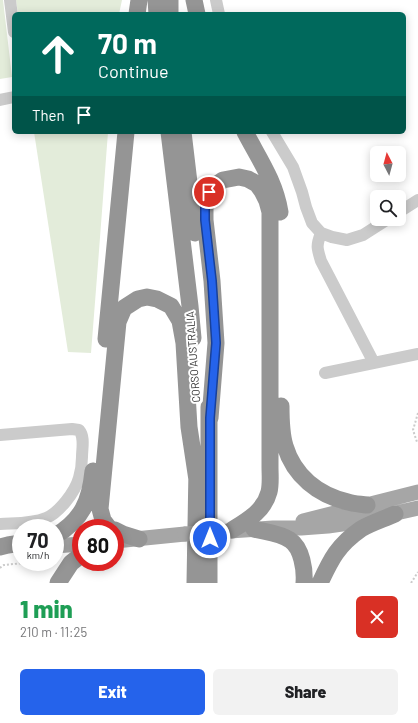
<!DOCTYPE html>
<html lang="en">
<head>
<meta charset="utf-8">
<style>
  :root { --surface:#fff; --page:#f2f2f2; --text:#202124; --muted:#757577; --accent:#2563eb }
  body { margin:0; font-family:Barlow,sans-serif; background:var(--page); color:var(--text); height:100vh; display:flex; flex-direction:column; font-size:15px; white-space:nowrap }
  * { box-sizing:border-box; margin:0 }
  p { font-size:13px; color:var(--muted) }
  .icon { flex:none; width:22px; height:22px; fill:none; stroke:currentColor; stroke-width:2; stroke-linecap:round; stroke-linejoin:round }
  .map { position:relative; height:583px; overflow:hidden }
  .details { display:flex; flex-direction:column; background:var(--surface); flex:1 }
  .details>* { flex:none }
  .hud { position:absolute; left:12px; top:12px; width:394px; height:122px; border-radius:6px; box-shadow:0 2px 10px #0003; background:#00695c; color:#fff; overflow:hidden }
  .needle { width:26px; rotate:354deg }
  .tools { position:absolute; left:370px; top:146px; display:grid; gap:8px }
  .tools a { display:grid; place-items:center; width:36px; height:36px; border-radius:6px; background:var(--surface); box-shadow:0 2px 10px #0003; font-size:20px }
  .speed { position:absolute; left:12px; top:519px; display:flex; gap:8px; font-size:20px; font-weight:700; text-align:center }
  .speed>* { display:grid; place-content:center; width:52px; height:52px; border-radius:50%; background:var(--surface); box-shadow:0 2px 10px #0003; line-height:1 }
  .speed small { font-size:10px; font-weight:400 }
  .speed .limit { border:6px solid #d22; background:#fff; color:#111 }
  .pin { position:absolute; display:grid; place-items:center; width:34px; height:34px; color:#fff; margin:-17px; border:2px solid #fff; border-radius:50%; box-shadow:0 1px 4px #0007 }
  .me { position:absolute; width:44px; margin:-22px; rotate:0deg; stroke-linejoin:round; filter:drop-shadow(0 0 3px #0008) }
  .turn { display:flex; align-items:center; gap:14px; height:84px; padding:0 20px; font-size:18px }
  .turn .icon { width:52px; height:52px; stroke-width:2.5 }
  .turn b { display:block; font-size:28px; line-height:34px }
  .then { display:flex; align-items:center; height:38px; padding:0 20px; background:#0003; gap:8px; font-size:15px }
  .round { display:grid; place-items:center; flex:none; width:42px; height:42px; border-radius:6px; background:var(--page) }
  .headline { display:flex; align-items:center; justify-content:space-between; height:68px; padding:0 20px }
  h1 { font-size:24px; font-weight:800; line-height:30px; color:#1e9e55 }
  .button { display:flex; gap:8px; margin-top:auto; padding:8px 20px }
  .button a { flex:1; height:46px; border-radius:6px; background:var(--accent); color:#fff; font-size:16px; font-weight:800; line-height:46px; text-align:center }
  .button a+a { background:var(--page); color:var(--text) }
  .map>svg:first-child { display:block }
  .green { fill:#e3ecda }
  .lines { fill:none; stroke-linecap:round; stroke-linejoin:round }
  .path { stroke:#cbcbcb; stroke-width:2; stroke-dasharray:2 2; stroke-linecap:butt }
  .minor { stroke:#cbcbcb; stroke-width:12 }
  .major { stroke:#a6a6a6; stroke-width:15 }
  .highway { stroke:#959595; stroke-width:17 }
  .major-bridge { stroke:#a6a6a6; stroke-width:15 }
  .route-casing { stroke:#184099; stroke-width:10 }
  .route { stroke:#2563eb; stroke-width:7 }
  .labels { text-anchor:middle; stroke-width:4; stroke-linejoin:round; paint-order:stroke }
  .street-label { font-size:11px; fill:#2e2e2e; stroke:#fff }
</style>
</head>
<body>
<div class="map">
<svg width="418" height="583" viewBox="0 0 418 583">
  <rect width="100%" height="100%" fill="#fff"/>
  <!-- green -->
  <path class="green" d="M0 0H3L12 77 0 79Z
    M16 0H122L119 14H18Z
    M34 132H108L98 264 91 353 68 352Z"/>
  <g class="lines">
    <!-- path -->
    <path class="path" d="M418 413 413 430 417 442 418 443
      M0 568 2 566 4 565 33 562
      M411 583 418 572"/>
    <!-- minor -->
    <path class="minor" d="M10 0 14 32
      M216 0 219 14
      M0 100 14 97
      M272 132 293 167 302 192 306 207 312 223 321 233 332 237 347 240 363 235 388 219
      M399 212 418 200
      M321 233C316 246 317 248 321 261L374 363
      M325 373 418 354
      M0 435 72 429 79 430C85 437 82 448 82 457 82 464 81 471 79 478 75 492 59 513 46 518 32 524 15 523 0 524"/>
    <!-- major -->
    <path class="major" d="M303 521 418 492
      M215 532 273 528H301L328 526 356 522 418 508
      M115 541 185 534
      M55 546 81 544"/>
    <!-- highway -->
    <path class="highway" d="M156 0 157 14
      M170 0V14
      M194 0 197 14
      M137 14 139 0
      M169 132 190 306 193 338
      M183 132 195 233
      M245 132C259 159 275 181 280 212
      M106 339 126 132
      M281 406C281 419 281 433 285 446 294 476 318 495 348 502 354 504 361 504 367 505
      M209 407V583
      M210 418 216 343 212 281 205 220V200L209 192 216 185 223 180 239 177 248 179 257 184 262 191 267 201 270 212V467C270 475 271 484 269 492 264 511 248 520 232 530
      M109 528 103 520 100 509 118 322 124 308 138 299 147 297 157 299 171 306 180 321 184 343 189 427 197 480
      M254 529C265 532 280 533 290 540 302 548 305 570 304 583
      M115 530 123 534 139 539
      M55 536C82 520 90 501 93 471
      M0 547 8 545 21 543
      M58 583 71 563 81 555
      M195 583 197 469
      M320 583C331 559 338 545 361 529 371 523 384 519 395 514"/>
    <!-- major-bridge -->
    <path class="major-bridge" d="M185 534 215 532"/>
  </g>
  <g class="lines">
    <!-- route casing -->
    <g class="route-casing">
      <path id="route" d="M209 192 205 200V220L212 281 216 343 210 418V538"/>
    </g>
    <!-- route -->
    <use href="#route" class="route"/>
  </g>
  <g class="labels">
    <!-- street labels -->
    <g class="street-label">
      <text transform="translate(193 357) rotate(-94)" y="4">CORSO AUSTRALIA</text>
    </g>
  </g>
</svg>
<div class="tools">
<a><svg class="needle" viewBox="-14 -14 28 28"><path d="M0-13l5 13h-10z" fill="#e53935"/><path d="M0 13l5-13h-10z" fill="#757577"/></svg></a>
<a><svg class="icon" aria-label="search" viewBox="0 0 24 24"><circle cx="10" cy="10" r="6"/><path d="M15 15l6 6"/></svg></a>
</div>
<div class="speed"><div>70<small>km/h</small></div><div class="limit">80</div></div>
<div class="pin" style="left:209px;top:192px;background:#d93025"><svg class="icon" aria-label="arrive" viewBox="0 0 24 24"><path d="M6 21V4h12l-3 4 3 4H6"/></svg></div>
<svg class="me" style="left:210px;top:538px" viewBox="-20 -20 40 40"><circle r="17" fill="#2563eb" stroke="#fff" stroke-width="3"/><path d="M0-11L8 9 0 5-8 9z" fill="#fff"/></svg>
<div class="hud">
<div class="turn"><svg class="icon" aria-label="ahead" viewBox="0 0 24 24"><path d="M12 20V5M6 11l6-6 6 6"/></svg><div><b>70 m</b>Continue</div></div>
<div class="then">Then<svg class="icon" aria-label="arrive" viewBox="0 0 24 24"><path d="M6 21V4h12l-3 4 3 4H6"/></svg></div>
</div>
</div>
<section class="details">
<div class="headline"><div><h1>1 min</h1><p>210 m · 11:25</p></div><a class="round" style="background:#d93025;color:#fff"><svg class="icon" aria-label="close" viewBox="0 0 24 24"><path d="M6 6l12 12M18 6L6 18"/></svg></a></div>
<div class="button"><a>Exit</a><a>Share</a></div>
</section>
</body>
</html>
